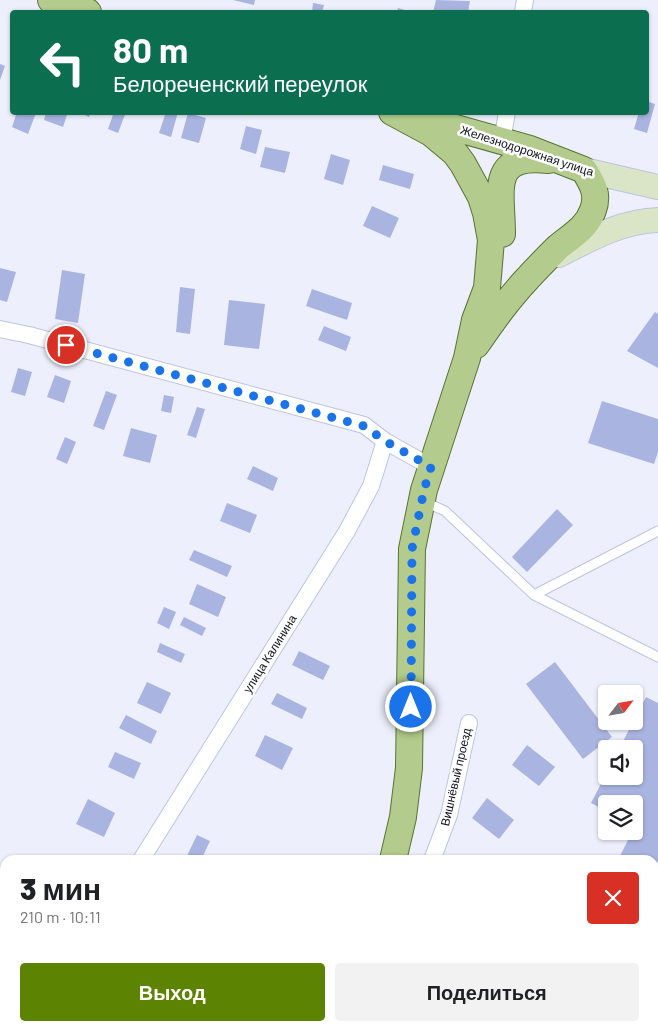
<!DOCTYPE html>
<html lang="ru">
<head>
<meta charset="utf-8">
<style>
  :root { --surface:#fff; --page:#f2f2f2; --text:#202124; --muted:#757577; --accent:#5d8302 }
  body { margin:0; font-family:Barlow,sans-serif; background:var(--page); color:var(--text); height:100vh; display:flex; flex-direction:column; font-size:19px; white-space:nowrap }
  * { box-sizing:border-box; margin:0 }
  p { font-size:16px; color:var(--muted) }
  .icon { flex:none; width:28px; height:28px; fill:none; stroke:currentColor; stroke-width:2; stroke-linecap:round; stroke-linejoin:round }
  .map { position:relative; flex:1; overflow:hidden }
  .side { position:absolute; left:0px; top:855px; width:659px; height:176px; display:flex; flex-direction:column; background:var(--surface); border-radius:15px 15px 0 0; box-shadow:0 1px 4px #0004 }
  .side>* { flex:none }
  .hud { position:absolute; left:10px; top:10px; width:639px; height:105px; border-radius:5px; box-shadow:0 1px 4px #0004; background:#0b6e4f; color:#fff; overflow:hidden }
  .needle { width:32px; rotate:59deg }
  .tools { position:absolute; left:598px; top:685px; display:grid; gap:10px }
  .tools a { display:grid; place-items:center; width:45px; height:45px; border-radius:5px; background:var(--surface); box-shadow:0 1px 4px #0004; font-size:25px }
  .pin { position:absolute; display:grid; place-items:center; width:42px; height:42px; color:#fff; margin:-21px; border:2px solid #fff; border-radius:50%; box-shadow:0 1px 5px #0007 }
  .me { position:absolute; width:55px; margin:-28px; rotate:0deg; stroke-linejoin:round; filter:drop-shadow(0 0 4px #0008) }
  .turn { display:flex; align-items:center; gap:18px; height:105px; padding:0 20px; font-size:22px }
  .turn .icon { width:65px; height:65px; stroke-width:2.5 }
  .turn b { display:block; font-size:35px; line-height:42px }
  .round { display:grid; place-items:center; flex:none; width:52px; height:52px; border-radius:5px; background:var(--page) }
  .headline { display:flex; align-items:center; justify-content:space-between; height:85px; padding:0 20px }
  h1 { font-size:30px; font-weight:800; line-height:38px }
  .primary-button { display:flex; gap:10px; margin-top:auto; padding:10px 20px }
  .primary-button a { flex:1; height:58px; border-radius:5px; background:var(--accent); color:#fff; font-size:20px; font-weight:800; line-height:58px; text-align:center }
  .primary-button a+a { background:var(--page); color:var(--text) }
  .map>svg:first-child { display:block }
  .building { fill:#aab4e0 }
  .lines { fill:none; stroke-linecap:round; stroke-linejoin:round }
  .lane-casing { stroke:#bdc4e1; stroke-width:11 }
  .street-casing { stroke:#bdc4e1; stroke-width:18 }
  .secondary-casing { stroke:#bdc4e1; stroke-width:26 }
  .primary-casing { stroke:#5a7434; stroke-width:28 }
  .path { stroke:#878994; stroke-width:3; stroke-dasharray:4 2.5; stroke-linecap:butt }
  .lane { stroke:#fff; stroke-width:9 }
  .street { stroke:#fff; stroke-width:16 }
  .secondary { stroke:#d9e5c6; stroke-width:24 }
  .primary { stroke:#b3cb8c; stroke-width:26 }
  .rail-casing { stroke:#52555f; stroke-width:5.5 }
  .rail { stroke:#fdfdfd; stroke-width:4; stroke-dasharray:11; stroke-linecap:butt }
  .route { stroke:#1a73e8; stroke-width:9; stroke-dasharray:0 16.2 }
  .labels { text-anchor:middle; stroke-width:5; stroke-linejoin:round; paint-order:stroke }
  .street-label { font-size:12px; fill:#11131d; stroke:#fdfdfd }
</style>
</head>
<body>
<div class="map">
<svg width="658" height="1031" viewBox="0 0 658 1031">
  <rect width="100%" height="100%" fill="#edf0fc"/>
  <!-- building -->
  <path class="building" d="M233 0H255L254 5Z
    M436 0 470 1 468 12H433Z
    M313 3 324 5 322 12H312Z
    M398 8 411 12H397Z
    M0 64 5 66 0 80Z
    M646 101 655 104 647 133 634 129 639 112H646Z
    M17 112 36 113 28 134 12 127Z
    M46 112H68L63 127 44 120Z
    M78 112H91L89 117Z
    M114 112H126L118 133 108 129Z
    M166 112H178L171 137 159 133Z
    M188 113 206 118 199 143 181 138Z
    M246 126 262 130 256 154 240 149Z
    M265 147 290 152 285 173 260 167Z
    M331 154 350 160 343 185 324 179Z
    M383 165 414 174 410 189 379 180Z
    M372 206 399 218 390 238 363 226Z
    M0 268 16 272 7 302 0 300Z
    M62 270 85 274 78 323 55 319Z
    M180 287 195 289 190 334 176 332Z
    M312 289 352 303 347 320 306 306Z
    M229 300 265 304 259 349 224 345Z
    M655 312 658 314V368L627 351Z
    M324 326 351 337 346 351 318 340Z
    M18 368 32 372 25 396 11 392Z
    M55 375 71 381 64 403 47 397Z
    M106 391 117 395 104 430 93 426Z
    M164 395 174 397 171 413 161 411Z
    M602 401 658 419V452L654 464 588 443Z
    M197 407 205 409 196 438 187 435Z
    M131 428 157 435 150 463 123 456Z
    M65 437 76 442 67 464 56 459Z
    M253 466 278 478 273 491 247 479Z
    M227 503 257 515 250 533 220 521Z
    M557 509 573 525 527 572 512 557Z
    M194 550 232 566 227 577 189 560Z
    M197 584 226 597 218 617 189 604Z
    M164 607 176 612 169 629 157 623Z
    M184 617 206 628 202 636 180 625Z
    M160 643 185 654 181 663 157 652Z
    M299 651 330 666 323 680 292 665Z
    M555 662 612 737 583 759 526 684Z
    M147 682 171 693 161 714 137 703Z
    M277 693 307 708 302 719 271 704Z
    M646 697 658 703V861L654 869V860H618L635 826 634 825V804H606V811L591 803 605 776H634V749H619Z
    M126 715 157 731 151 744 119 728Z
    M265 735 293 748 282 770 255 756Z
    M527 745 555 767 539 786 512 765Z
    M115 752 141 763 134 779 108 767Z
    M487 798 514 820 499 839 472 818Z
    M88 799 115 813 104 837 76 824Z
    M197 835 210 841 201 860H185Z
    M655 929 658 931V961L654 958Z"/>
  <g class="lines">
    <!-- lane casing -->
    <g class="lane-casing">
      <path id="lane" d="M425 502 445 511 534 595 658 657
        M534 595 658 531"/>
    </g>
    <!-- street casing -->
    <g class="street-casing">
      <path id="street" d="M523 12 525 0
        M502 141 507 112
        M0 329 29 335 364 425 385 441 431 467
        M141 860 347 531 371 486 385 441
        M432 860 449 815 469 723
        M0 942 5 945
        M136 1026 143 1031
        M360 1031 362 1026"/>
    </g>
    <!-- secondary casing -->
    <g class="secondary-casing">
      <path id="secondary" d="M584 170 658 187
        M559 255C590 239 622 221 658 220"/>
    </g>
    <!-- primary casing -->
    <g class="primary-casing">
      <path id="primary" d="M51 0 88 12
        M392 112 431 133 455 153 463 164 481 197 486 213 491 240 487 288 475 320 467 358 424 490 412 549 409 768 403 817 393 860
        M420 118 530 149 584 170C592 183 599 194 593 210 587 228 571 236 557 248 547 258 537 268 528 278 508 299 492 322 476 345
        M502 234C502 191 488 153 549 160
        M314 1031 316 1026"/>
    </g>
    <!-- path -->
    <path class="path" d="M6 1031 8 1026"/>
    <!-- lane -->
    <use href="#lane" class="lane"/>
    <!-- street -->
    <use href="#street" class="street"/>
    <!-- secondary -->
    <use href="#secondary" class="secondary"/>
    <!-- primary -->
    <use href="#primary" class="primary"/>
    <!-- rail casing -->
    <g class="rail-casing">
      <path id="rail" d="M0 1018 5 1021
        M15 1026 23 1031"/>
    </g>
    <!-- rail -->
    <use href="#rail" class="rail"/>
  </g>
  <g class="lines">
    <!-- route -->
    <path class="route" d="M66 345 364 426 385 441 431 467 424 490 412 549 411 707"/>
  </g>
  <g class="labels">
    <!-- street labels -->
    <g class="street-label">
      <text transform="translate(527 151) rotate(18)" y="4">Железнодорожная улица</text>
      <text transform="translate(270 654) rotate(-58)" y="4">улица Калинина</text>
      <text transform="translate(456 777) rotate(-77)" y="4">Вишнёвый проезд</text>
    </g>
  </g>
</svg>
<div class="tools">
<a><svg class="needle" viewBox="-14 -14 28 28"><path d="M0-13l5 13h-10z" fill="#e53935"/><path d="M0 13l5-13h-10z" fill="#757577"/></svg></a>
<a><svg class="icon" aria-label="sound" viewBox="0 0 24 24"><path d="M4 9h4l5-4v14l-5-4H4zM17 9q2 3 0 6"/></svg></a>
<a><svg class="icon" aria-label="layers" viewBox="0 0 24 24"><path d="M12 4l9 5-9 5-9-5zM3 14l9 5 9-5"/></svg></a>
</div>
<div class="pin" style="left:66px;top:345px;background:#d93025"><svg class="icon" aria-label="arrive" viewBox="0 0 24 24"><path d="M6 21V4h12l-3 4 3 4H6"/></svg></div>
<svg class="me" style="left:411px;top:707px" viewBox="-20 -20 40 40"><circle r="17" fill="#1a73e8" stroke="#fff" stroke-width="3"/><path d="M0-11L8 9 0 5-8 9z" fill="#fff"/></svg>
<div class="hud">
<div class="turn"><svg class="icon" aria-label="left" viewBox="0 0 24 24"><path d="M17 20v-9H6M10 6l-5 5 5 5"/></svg><div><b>80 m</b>Белореченский переулок</div></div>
</div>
<section class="side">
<div class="headline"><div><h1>3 мин</h1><p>210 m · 10:11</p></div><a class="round" style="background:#d93025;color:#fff"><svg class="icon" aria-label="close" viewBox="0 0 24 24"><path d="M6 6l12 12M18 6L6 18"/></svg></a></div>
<div class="primary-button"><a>Выход</a><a>Поделиться</a></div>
</section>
</div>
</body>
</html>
